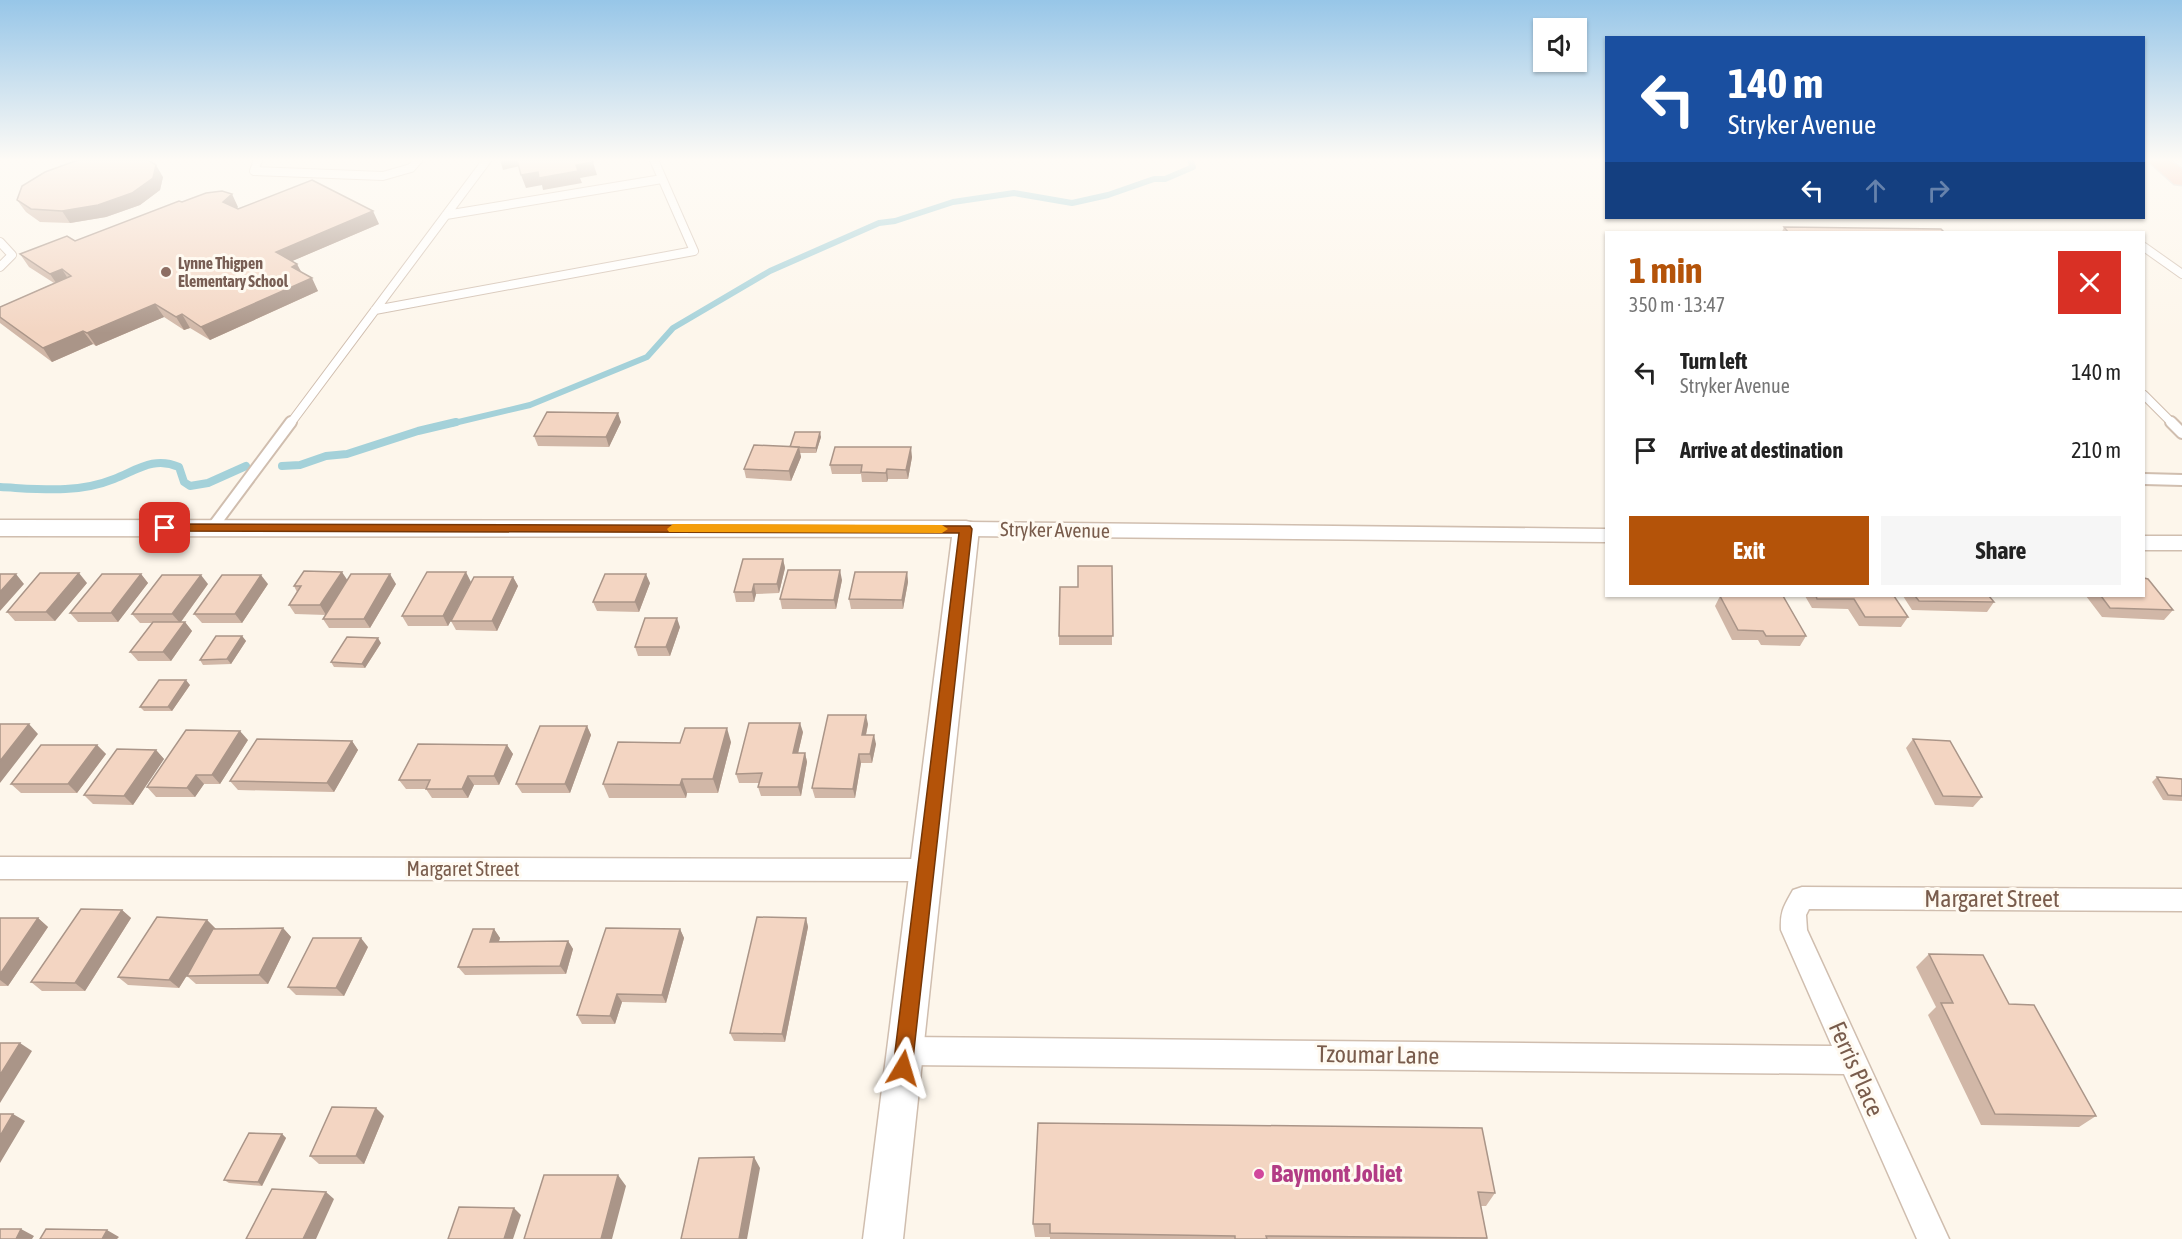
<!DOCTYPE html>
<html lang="en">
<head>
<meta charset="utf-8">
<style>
  :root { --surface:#fff; --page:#f6f6f6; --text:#222; --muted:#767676; --accent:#b45309 }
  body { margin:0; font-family:"Asap Condensed",sans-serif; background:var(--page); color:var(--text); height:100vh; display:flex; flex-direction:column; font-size:22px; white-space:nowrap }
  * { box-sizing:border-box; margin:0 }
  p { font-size:20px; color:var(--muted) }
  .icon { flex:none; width:33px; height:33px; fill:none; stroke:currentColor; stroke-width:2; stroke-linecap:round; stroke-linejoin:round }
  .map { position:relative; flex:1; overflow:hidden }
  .sheet { position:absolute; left:1605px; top:231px; width:540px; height:366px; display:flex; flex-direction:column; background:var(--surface); border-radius:0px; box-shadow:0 2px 4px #0004 }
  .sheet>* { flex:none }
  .top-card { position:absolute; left:1605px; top:36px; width:540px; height:183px; border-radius:0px; box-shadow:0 2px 4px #0004; background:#1a4fa0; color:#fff; overflow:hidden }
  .tools { position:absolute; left:1533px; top:18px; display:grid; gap:12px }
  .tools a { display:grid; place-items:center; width:54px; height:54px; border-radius:0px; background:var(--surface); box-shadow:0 2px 4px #0004; font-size:30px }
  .pin { position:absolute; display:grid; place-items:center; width:51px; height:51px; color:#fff; margin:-26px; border-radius:12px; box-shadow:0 3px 9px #0006 }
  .me { position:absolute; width:66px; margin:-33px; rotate:7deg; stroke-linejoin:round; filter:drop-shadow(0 0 4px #0008) }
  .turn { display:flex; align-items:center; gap:21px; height:126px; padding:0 24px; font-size:27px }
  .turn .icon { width:78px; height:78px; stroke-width:2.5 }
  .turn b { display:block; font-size:42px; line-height:51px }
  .lanes { display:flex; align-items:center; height:57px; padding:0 24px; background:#0003; justify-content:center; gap:30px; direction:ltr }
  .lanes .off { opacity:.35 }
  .round { display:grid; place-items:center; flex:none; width:63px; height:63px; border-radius:0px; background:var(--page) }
  .overview { display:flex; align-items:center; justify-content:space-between; height:102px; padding:0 24px }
  h1 { font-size:36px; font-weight:700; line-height:45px; color:var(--accent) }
  .action { display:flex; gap:12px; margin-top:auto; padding:12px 24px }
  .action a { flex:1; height:69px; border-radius:0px; background:var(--accent); color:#fff; font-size:24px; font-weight:700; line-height:69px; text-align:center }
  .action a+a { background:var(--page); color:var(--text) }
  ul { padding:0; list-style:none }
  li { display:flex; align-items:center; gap:18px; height:78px; padding:0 24px }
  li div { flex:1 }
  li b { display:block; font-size:22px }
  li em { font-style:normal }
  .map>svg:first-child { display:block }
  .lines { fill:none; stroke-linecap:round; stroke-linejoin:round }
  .stream-far1 { stroke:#a4d1d9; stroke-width:6 }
  .stream { stroke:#a4d1d9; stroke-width:8 }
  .service-far1-casing { stroke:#d0beaf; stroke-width:10 }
  .service-casing { stroke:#d0beaf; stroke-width:14 }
  .minor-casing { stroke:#d0beaf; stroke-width:3 }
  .tertiary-casing { stroke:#d0beaf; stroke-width:3 }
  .motorway-casing { stroke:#d9d1cd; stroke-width:3 }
  .service-far1 { stroke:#fff; stroke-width:8 }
  .service { stroke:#fff; stroke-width:10 }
  .minor { fill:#fff; fill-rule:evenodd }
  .tertiary { fill:#fff; fill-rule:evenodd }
  .motorway { fill:#f7b7a2; fill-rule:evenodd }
  .wall { fill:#d1b7a7 }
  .shaded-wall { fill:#aa9588 }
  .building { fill:#f3d5c2; stroke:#aa9588; stroke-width:1.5 }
  .route { fill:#b45309; stroke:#753606; stroke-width:1.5 }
  .slow { fill:#f59e0b }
  .education-dot { fill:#8d6e63; stroke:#fffaf1; stroke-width:2 }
  .hotel-dot { fill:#d1479c; stroke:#fffaf1; stroke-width:2 }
  .labels { text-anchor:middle; stroke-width:6; stroke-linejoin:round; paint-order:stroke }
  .far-education-label { font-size:16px; font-weight:bold; fill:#785e54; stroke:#fffaf1; text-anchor:start }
  .street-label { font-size:20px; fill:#795c4c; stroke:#fffaf1 }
  .near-street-label { font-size:24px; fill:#795c4c; stroke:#fffaf1 }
  .near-hotel-label { font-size:24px; font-weight:bold; fill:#b23c85; stroke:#fffaf1; text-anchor:start }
</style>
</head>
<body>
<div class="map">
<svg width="2182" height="1239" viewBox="0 0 2182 1239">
  <rect width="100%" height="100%" fill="#fdf6eb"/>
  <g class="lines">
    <!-- stream-far1 -->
    <path class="stream-far1" d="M450 424 530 405 647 357 673 328 770 271 879 223 895 221 953 202 1014 193 1072 203 1108 195 1154 179H1165L1193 167 1190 160"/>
    <!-- stream -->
    <path class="stream" d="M282 466 300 465 326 456 347 454 418 431 456 422
      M0 487C39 489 77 494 114 479 137 470 154 456 179 467L184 482 190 486 208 483 246 466"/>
    <!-- service-far1 casing -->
    <g class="service-far1-casing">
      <path id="service-far1" d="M258 160 254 171 383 176 411 168 418 160
        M446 215 662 179
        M0 242 12 255 0 267
        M2144 247 2182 274
        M375 310 694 251 654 160
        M2144 395 2173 424
        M290 424 487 160"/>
    </g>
    <!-- service casing -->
    <g class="service-casing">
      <path id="service" d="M2171 422 2182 433
        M2144 479 2182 480
        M212 528 291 422"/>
    </g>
    <!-- minor casing -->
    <g class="minor-casing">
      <path id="minor" d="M966 522 1606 529V542L966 536 959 534 956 529 959 524Z
        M2144 536H2182V550H2144Z
        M0 857 927 859 936 862 940 870 936 878 927 881 0 879Z
        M1802 887 2182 889V911L1809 909 1806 915 1807 930 1949 1239H1917L1844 1074 904 1065 894 1061 890 1051 894 1041 904 1037 1832 1046 1781 930C1780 911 1784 906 1793 890Z"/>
    </g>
    <!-- tertiary casing -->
    <g class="tertiary-casing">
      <path id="tertiary" d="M0 520 966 521 975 523 979 529 903 1239H863L952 537 0 536Z"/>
    </g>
    <!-- motorway casing -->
    <g class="motorway-casing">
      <path id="motorway" d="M2147 160H2170L2182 169V185L2174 184Z"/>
    </g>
    <!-- service-far1 -->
    <use href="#service-far1" class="service-far1"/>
    <!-- service -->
    <use href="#service" class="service"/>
    <!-- minor -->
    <use href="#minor" class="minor"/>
    <!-- tertiary -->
    <use href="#tertiary" class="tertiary"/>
    <!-- motorway -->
    <use href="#motorway" class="motorway"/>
  </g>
  <!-- wall -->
  <path class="wall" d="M163 177 160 190 140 205 106 217 70 223 40 222 26 212 17 200Z
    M182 202 238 207 236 209 379 224 292 261 318 291 210 340 190 328 184 330 164 317 96 346 93 344 52 362 0 323V307L54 283 29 267 20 254 75 241Z
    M1784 227 1944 232H1782Z
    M621 422 609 447 538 446 534 436Z
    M821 437 816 453H800L801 457 791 481 746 478 744 469 790 447Z
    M912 457 908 479H888L887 482H862L861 474H832L830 465Z
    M783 559 785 568 779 593 756 594 754 602H736L734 592Z
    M1112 566V645H1059V636L1078 587Z
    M907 572 908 582 903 609H851L849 599Z
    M141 574 148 583 118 622H78L70 613Z
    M513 577 518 586 497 631 456 630 451 621Z
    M347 580 396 584 370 628H329L323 619 326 615 295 614 289 605 297 592 294 586Z
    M842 580 836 609H782L780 599Z
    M471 582 448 626H408L402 616Z
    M87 583 55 621H15L7 612Z
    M650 583 639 612 597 611 593 602Z
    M208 584 181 622H185L192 631 171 661H138L130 652 152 623H140L132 614Z
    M268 584 242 623H202L194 614Z
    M1720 596H1783L1806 636 1800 646 1761 645 1758 640H1732L1715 606Z
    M1805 596H1894L1908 617 1901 627 1859 626 1848 609 1812 608Z
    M1903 596H1989L1994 602 1987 612 1912 610Z
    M2086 596H2144L2173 610 2164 620 2102 617Z
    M680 627 670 656H638L635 647Z
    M242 636 246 641 231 664 203 665 200 660Z
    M381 643 365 668 334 667 331 662Z
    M190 685 172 711H144L140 707Z
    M868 724 866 735 876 744 872 763H861L855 798H815L812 788Z
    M587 726 591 735 570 793H522L516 784Z
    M803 732 798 753H805L807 762 801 796H761L758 787 760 783H739L736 774Z
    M1913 739 1982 797 1973 807 1935 805 1906 748Z
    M248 740 220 784H204L195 797H156L147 787Z
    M352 741 358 750 334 792 238 790 230 781Z
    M731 742 718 793H687L686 798H609L603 784 680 743Z
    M97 745 106 754 77 793H21L11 784Z
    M507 745 513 754 499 785H474L468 798H432L426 789H406L399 780Z
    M156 750 164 759 133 805 93 804 84 795Z
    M2157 777 2182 779V801L2163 800 2152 782Z
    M122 910 131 918 85 991H42L31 982Z
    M0 918H38L48 927 8 986H0Z
    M806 918 808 927 785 1042 734 1041 730 1033Z
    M207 920 216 929 283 928 291 937 268 984H196L187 976 189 972 179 988 128 985 118 977Z
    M494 929 500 938 499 941H568L573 949 566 974 465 975 458 967Z
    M680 929 684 938 666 1003 622 1002 615 1024H582L577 1015Z
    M368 947 344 996 296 995 288 987Z
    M1929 954 2009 1004 2096 1116 2079 1127 1981 1125 1928 1015 1936 1007 1916 967Z
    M384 1116 364 1164H319L310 1156Z
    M1038 1123 1495 1193 1486 1206H1481L1487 1238V1239H1050V1237H1035L1033 1224Z
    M282 1134 286 1138 262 1186 229 1183 224 1180Z"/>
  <!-- shaded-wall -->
  <path class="shaded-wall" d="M500 160H518L520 166 503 170Z
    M593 162 597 175 580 178 582 183 543 190 542 185 526 188 521 175Z
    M156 165 163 177 160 190 140 205 106 217 70 223 62 211Z
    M232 194 238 207 230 215 223 202Z
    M373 211 379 224 283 265 276 252Z
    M297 264 304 277 292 267Z
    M62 269 70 282 59 287 50 274Z
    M312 278 318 291 210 340 201 327Z
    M155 304 164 317 96 346 87 333Z
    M182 314 190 328 184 330 176 317Z
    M83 331 93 344 52 362 43 348Z
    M618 413 621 422 609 447 606 437Z
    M820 432 821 437 816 453V448Z
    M799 447 801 457 791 481 789 471Z
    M911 447 912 457 908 479 906 470Z
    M887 469 888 479 887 482 886 473Z
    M783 559 785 568 779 593 777 584Z
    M840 570 842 580 836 609 834 600Z
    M342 572 348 581 326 615 320 605Z
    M466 572 471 582 448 626 443 616Z
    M907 572 908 582 903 609 902 600Z
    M79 573 87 583 55 621 46 612Z
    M16 574 24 584 0 611V592Z
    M141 574 148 583 118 622 111 613Z
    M390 574 396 584 370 628 364 619Z
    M646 574 650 583 639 612 635 602Z
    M201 575 208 584 180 623 172 614Z
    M261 575 268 584 242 623 235 614Z
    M513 577 518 586 497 631 492 621Z
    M754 584 756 594 754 602 752 592Z
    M677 618 680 627 670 656 666 647Z
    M185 622 192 631 171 661 163 652Z
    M242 636 246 641 231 664 227 659Z
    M378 638 381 643 365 668 362 664Z
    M186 680 190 685 172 711 168 707Z
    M866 715 868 724 864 744 862 735Z
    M800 723 803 732 796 762 793 753Z
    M29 724 38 734 0 783V761Z
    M587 726 591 735 570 793 565 784Z
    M727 728 731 742 718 793 713 779Z
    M240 731 248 740 220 784 212 775Z
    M874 735 876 744 872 763 870 754Z
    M352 741 358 750 334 792 327 783Z
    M97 745 106 754 77 793 68 784Z
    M507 745 513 754 499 785 494 776Z
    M156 750 164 759 133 805 124 796Z
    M805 753 807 762 801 796 798 787Z
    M859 754 861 763 855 798 853 789Z
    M196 775 204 784 195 797 187 788Z
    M468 776 474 785 468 798 462 789Z
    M682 779 687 793 686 798 680 785Z
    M122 910 131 918 85 991 75 983Z
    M38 918 48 927 8 986 0 980V974Z
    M806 918 808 927 785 1042 782 1034Z
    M207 920 216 929 179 988 169 980Z
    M283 928 291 937 268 984 259 975Z
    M494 929 500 938 496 950 490 942Z
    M680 929 684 938 666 1003 662 995Z
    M361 938 368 947 344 996 336 988Z
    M568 941 573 949 566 974 560 966Z
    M617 994 622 1002 615 1024 610 1016Z
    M20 1043 32 1051 0 1103V1075Z
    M376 1108 384 1116 364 1164 356 1156Z
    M13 1114 25 1121 0 1163V1136Z
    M282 1134 286 1138 262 1186 258 1182Z
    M754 1157 760 1168 747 1239H739Z
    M618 1175 626 1186 612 1239H601Z
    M326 1192 334 1199 316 1239H303Z
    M514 1208 521 1215 513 1239H504Z
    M21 1229 34 1236 32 1239H16Z
    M107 1230 119 1237 117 1239H102Z"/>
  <!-- building -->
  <path class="building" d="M78 160H148L156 165 153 178 132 193 98 205 62 211 31 209 17 200 22 186 45 172Z
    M517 160H592L593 162 576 165 578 171 539 178 538 172 521 175Z
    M312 180 373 211 276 252 297 264 292 267 312 278 201 327 182 314 176 317 155 304 87 333 83 331 43 348 0 317V307L71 276 62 269 50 274 20 254 67 236 75 241 179 201 182 202 206 193 222 191 232 194 223 202 238 209Z
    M1784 227 1941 229 1944 232H1788Z
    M547 412 618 413 606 437 534 436Z
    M795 432H820L816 448 790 447Z
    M754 445 799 447 789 471 744 469Z
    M835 447H911L906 470 887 469 886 473 861 472 862 465H830Z
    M743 559H783L777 584H754L752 592H734Z
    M1078 566H1112L1113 636H1059L1060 587H1078Z
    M788 570H840L834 600 780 599Z
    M304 571 342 572 320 605H289L301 586H294Z
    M427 572H466L443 616H402Z
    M855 572H907L902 600 849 599Z
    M40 573H79L46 612H7Z
    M0 574H16L0 592Z
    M102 574H141L111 613H70Z
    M351 574H390L364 619H323Z
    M605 574H646L635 602H593Z
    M162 575H201L172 614H132Z
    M222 575H261L235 614H194Z
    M474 577H513L492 621H451Z
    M2144 578 2148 579 2173 610 2110 608 2101 596H2144Z
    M1720 596H1783L1806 636H1766L1763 631 1738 630Z
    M1816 596H1894L1908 617H1865L1854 599H1817Z
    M1915 596H1989L1994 602 1919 601Z
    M645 618H677L666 647H635Z
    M153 622H185L163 652H130Z
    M216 636H242L227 659 200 660Z
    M347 637 378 638 362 664 331 662Z
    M159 680H186L168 707H140Z
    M828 715H866L862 735H874L870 754H859L853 789 812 788Z
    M749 723H800L793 753H805L798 787H758L762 773 736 774Z
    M0 724H29L0 761Z
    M540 726H587L565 784H516Z
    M685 728H727L713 779H682L680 785 603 784 618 742 680 743Z
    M186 730 240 731 212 775H196L187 788 147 787Z
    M257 739 352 741 327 783 230 781Z
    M1913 739 1950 741 1982 797 1943 796Z
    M418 744 507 745 494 776H468L462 789H426L430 780H399Z
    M41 745H97L68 784H11Z
    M117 749 156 750 124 796 84 795Z
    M2157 777 2182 779V796L2168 795Z
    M81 909 122 910 75 983 31 982Z
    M157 917 207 920 169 980 118 977Z
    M757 917 806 918 782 1034 730 1033Z
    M0 918H38L0 974Z
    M283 928 259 975 187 976 213 929Z
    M606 928 680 929 662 995 617 994 610 1016 577 1015Z
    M473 929H494L490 942 568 941 560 966 458 967Z
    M313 938H361L336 988 288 987Z
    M1929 954 1983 955 2009 1004 2034 1005 2096 1116 1995 1114 1941 1003H1953Z
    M0 1043H20L0 1075Z
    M332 1107 376 1108 356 1156H310Z
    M0 1114H13L0 1136Z
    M1038 1123 1482 1128 1495 1193 1478 1192 1487 1238 1266 1236 1267 1239H1235V1236L1050 1233V1224H1033Z
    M249 1133 282 1134 258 1182 224 1180Z
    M754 1157 739 1239H681L699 1158Z
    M544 1175H618L601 1239H524Z
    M272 1189 326 1192 303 1239H246Z
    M459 1207 514 1208 504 1239H448Z
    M0 1229H21L16 1239H0Z
    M46 1229 107 1230 102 1239H40Z"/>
  <!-- sky -->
  <linearGradient id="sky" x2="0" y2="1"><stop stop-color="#97c6e8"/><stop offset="0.48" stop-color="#fefbf6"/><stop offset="1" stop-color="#fefbf6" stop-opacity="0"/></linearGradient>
  <rect width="2182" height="333" fill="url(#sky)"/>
  <!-- route -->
  <path class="route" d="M165 524 970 526 972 529 912 1068 909 1074 903 1077 896 1074 893 1068 959 533 160 531 158 528Z"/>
  <!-- slow -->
  <path class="slow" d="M673 524 942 525 948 529 942 533 669 532 667 529Z"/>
  <!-- markers -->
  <circle class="education-dot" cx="166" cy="272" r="6"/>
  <circle class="hotel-dot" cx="1259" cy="1174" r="6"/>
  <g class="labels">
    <!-- far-education labels -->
    <g class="far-education-label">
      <text x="178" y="269">Lynne Thigpen<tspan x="178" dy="18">Elementary School</tspan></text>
    </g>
    <!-- street labels -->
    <g class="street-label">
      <text transform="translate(1055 530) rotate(1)" y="7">Stryker Avenue</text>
      <text x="463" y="876">Margaret Street</text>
    </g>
    <!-- near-street labels -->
    <g class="near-street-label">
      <text x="1992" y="907">Margaret Street</text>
      <text transform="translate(1378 1055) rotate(1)" y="8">Tzoumar Lane</text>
      <text transform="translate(1856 1069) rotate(66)" y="8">Ferris Place</text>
    </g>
    <!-- near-hotel labels -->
    <g class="near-hotel-label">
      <text x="1271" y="1182">Baymont Joliet</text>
    </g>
  </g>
</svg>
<div class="tools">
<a><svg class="icon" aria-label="sound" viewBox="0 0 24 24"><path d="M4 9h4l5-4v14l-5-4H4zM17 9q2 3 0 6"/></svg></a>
</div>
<div class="pin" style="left:165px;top:528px;background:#d93025"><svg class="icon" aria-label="arrive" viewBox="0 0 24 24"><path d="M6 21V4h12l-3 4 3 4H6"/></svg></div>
<svg class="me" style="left:903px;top:1068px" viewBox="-20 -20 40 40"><path d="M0-17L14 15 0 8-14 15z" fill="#b45309" stroke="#fff" stroke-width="4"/></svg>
<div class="top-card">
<div class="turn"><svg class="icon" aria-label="left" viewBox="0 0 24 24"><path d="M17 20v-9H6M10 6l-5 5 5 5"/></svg><div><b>140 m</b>Stryker Avenue</div></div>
<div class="lanes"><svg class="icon" aria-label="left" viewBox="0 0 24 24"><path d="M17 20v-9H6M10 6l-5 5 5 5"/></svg><svg class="icon off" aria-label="ahead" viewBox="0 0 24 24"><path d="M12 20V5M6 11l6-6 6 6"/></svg><svg class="icon off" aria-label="right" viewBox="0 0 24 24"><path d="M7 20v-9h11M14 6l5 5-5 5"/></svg></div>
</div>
<section class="sheet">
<div class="overview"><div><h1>1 min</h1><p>350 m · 13:47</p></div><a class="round" style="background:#d93025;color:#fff"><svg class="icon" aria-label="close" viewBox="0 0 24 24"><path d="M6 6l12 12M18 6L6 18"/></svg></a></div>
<ul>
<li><svg class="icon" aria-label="left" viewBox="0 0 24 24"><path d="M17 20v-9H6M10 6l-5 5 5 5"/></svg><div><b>Turn left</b><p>Stryker Avenue</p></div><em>140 m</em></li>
<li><svg class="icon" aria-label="arrive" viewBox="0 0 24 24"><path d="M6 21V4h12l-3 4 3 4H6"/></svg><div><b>Arrive at destination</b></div><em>210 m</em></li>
</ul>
<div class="action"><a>Exit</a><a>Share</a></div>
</section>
</div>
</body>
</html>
